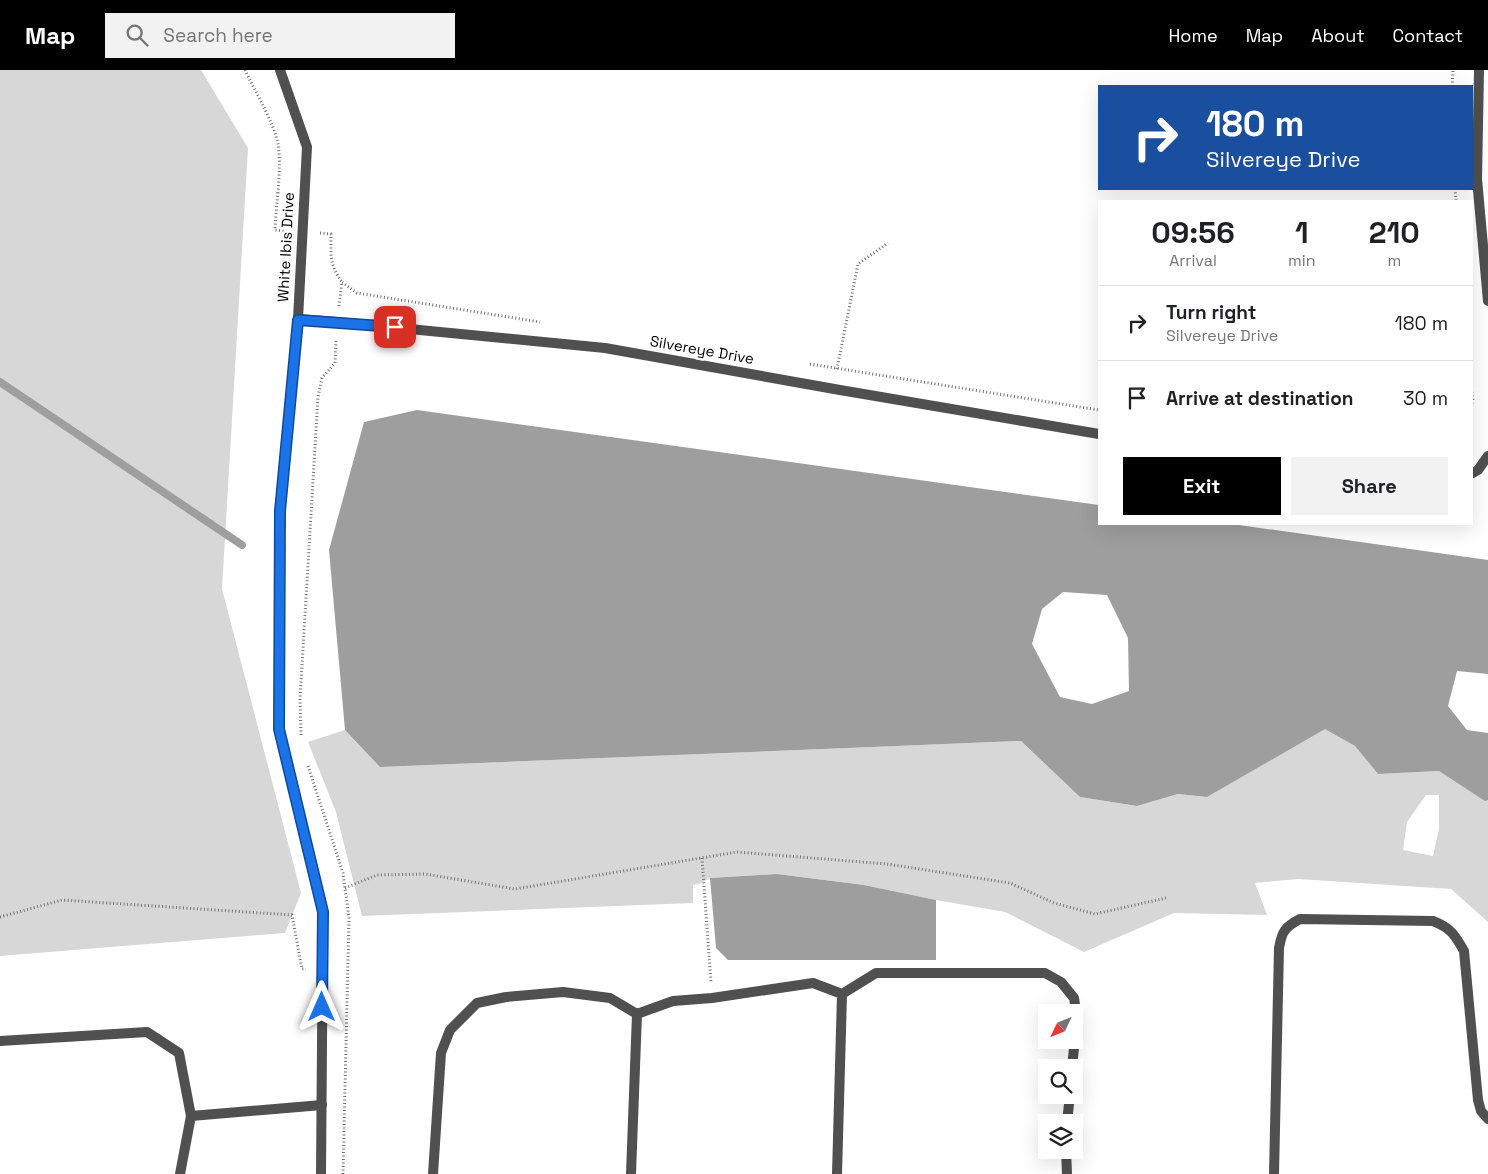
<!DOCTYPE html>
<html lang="en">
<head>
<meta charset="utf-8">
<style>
  :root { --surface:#fff; --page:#f2f2f2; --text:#202124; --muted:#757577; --line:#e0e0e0; --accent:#000 }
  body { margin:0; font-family:"Space Grotesk",sans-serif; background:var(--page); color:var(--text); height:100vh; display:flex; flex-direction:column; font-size:19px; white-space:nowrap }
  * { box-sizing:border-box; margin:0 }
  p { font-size:16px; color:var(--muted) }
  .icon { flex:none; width:28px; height:28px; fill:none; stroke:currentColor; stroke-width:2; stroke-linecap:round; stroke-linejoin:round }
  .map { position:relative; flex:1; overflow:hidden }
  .drawer { position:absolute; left:1098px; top:130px; width:375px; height:325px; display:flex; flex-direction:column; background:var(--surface); border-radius:0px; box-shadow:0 5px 20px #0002 }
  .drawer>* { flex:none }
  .banner { position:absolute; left:1098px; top:15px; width:375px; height:105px; border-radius:0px; box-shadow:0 5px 20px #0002; background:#1a4fa0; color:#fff; overflow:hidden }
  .needle { width:32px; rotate:227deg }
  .fabs { position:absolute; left:1038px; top:934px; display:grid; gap:10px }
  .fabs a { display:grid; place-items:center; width:45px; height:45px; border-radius:0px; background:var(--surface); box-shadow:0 5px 20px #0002; font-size:25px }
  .pin { position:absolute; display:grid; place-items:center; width:42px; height:42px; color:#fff; margin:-21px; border-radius:10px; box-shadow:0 2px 8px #0006 }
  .me { position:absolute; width:55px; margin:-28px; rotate:0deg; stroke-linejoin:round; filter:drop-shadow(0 0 4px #0008) }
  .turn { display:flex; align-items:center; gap:18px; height:105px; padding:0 25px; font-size:22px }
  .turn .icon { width:65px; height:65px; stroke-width:2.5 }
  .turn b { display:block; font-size:35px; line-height:42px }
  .eta { display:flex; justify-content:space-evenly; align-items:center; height:85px; text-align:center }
  .eta b { font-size:30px; font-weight:600; line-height:35px }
  .button { display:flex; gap:10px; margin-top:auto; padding:10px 25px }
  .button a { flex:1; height:58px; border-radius:0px; background:var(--accent); color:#fff; font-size:20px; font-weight:600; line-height:58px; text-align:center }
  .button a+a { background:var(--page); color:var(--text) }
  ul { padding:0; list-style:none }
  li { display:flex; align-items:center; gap:15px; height:75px; padding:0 25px; border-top:1px solid var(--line) }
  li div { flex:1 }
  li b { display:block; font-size:19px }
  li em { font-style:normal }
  header { display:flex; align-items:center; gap:30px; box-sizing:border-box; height:70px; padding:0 25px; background:var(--accent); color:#fff }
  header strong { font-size:24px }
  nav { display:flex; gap:28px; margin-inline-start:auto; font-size:18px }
  .search { width:350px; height:45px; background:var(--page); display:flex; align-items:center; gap:12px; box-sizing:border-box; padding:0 18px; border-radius:0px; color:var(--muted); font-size:19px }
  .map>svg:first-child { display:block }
  .green { fill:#d7d7d7; fill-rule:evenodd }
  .water { fill:#9e9e9e; fill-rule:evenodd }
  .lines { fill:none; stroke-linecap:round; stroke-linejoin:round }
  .stream { stroke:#9e9e9e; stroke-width:8 }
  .path { stroke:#727272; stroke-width:3; stroke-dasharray:1 2.5; stroke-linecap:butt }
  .lane { stroke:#505050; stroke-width:10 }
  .street { stroke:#505050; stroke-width:10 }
  .route-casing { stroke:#114b97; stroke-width:12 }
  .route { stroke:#1a73e8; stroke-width:9 }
  .labels { text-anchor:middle; stroke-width:5; stroke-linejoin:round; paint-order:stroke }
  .street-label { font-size:15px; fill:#000; stroke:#fff }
</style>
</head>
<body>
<header>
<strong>Map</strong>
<div class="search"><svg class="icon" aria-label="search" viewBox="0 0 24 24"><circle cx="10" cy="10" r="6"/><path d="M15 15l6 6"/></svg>Search here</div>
<nav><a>Home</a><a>Map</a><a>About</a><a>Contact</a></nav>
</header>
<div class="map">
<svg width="1488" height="1104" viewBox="0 0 1488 1104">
  <rect width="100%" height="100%" fill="#fff"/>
  <!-- green -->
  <path class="green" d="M0 0H201L248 78 222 519 301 823 285 863 0 886Z
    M1325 658 1355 676 1378 704 1439 701 1485 730H1488V852L1451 819 1298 809 1255 813 1267 845 1174 843 1084 882 1005 842 936 830 864 815 777 804 710 808 699 814 693 815V833L362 846 336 742 308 672 345 660 380 697 1021 671 1080 727 1137 736 1178 724 1207 727ZM1426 725H1439V759L1433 786 1403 780 1407 752Z"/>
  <!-- water -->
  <path class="water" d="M417 340 1099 435V454H1232L1488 490V604L1457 601 1448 636 1467 660 1488 663V730L1485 731 1439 701 1378 704 1355 676 1325 659 1207 727 1178 724 1137 736 1080 727 1021 671 380 697 345 660 329 480 364 352ZM1063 522 1107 525 1128 568 1129 621 1092 634 1060 627 1032 574 1042 539Z
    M777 804 864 815 936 830V890H728L716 878 710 808Z"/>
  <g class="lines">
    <!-- stream -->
    <path class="stream" d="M0 312 242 475"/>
    <!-- path -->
    <path class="path" d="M245 0C255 21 274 53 278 74 282 98 276 135 275 160L286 161
      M1452 16 1453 0
      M1455 119 1456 131
      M320 163 331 164C331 185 329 194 342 212
      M339 236 342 212 357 223 540 252
      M810 294 1099 340
      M837 299 858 194 888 173
      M1471 315 1473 330 1471 335
      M301 665 300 629 318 327 322 308 335 293 336 270
      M308 696 343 803 349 848 343 1104
      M702 788 711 912
      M345 818 377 805 425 804 515 819 737 782 887 794 1010 813 1054 833 1095 844 1166 828
      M0 847 62 830 292 845 302 899H306"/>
    <!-- lane -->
    <path class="lane" d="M637 944 673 931 712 928 813 913 842 924 876 903H1045L1061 912 1074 928 1077 948 1072 998
      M0 971 147 962 179 983 191 1046 180 1104
      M191 1046 322 1035
      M1067 1052 1070 1025
      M1066 1080 1067 1104
      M433 1104 441 983 450 960 477 933 506 927 563 922 610 928 637 944 631 1104
      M837 1104 842 924
      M1274 1104 1279 878C1282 861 1285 857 1300 849L1433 851C1451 858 1455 865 1464 881L1478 1030 1481 1041 1488 1049"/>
    <!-- street -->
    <path class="street" d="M280 0 307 77 298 249 280 441 279 659 323 842 321 1104
      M1479 0 1477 109 1488 231
      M298 249 337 252 605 278 840 320 1099 364
      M1471 404 1478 400 1488 386"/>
  </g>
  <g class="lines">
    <!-- route casing -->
    <g class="route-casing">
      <path id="route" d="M322 937 323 842 279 659 280 441 298 250 395 257"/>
    </g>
    <!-- route -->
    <use href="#route" class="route"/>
  </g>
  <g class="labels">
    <!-- street labels -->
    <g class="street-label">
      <text transform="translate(286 177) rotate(-87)" y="5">White Ibis Drive</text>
      <text transform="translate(702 280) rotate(10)" y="5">Silvereye Drive</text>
    </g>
  </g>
</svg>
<div class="fabs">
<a><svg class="needle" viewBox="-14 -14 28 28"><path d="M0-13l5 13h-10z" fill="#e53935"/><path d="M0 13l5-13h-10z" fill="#757577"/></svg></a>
<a><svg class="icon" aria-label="search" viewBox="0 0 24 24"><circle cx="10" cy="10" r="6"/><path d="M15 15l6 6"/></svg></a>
<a><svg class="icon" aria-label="layers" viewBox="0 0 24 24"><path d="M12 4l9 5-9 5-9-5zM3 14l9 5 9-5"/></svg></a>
</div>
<div class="pin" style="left:395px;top:257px;background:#d93025"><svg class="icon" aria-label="arrive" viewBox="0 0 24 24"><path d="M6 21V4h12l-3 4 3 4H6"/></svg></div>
<svg class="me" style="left:322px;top:937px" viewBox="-20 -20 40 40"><path d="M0-17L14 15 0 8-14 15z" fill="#1a73e8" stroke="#fff" stroke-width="4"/></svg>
<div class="banner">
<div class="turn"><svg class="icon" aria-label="right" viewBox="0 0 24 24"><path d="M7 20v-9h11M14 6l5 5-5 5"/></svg><div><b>180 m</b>Silvereye Drive</div></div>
</div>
<section class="drawer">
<div class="eta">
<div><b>09:56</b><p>Arrival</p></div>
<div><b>1</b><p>min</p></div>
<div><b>210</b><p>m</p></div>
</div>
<ul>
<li><svg class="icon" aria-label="right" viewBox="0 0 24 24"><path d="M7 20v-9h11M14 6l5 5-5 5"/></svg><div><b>Turn right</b><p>Silvereye Drive</p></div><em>180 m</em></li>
<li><svg class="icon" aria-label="arrive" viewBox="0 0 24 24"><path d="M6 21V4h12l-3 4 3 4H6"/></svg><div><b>Arrive at destination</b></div><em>30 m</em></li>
</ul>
<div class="button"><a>Exit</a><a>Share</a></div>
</section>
</div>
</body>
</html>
